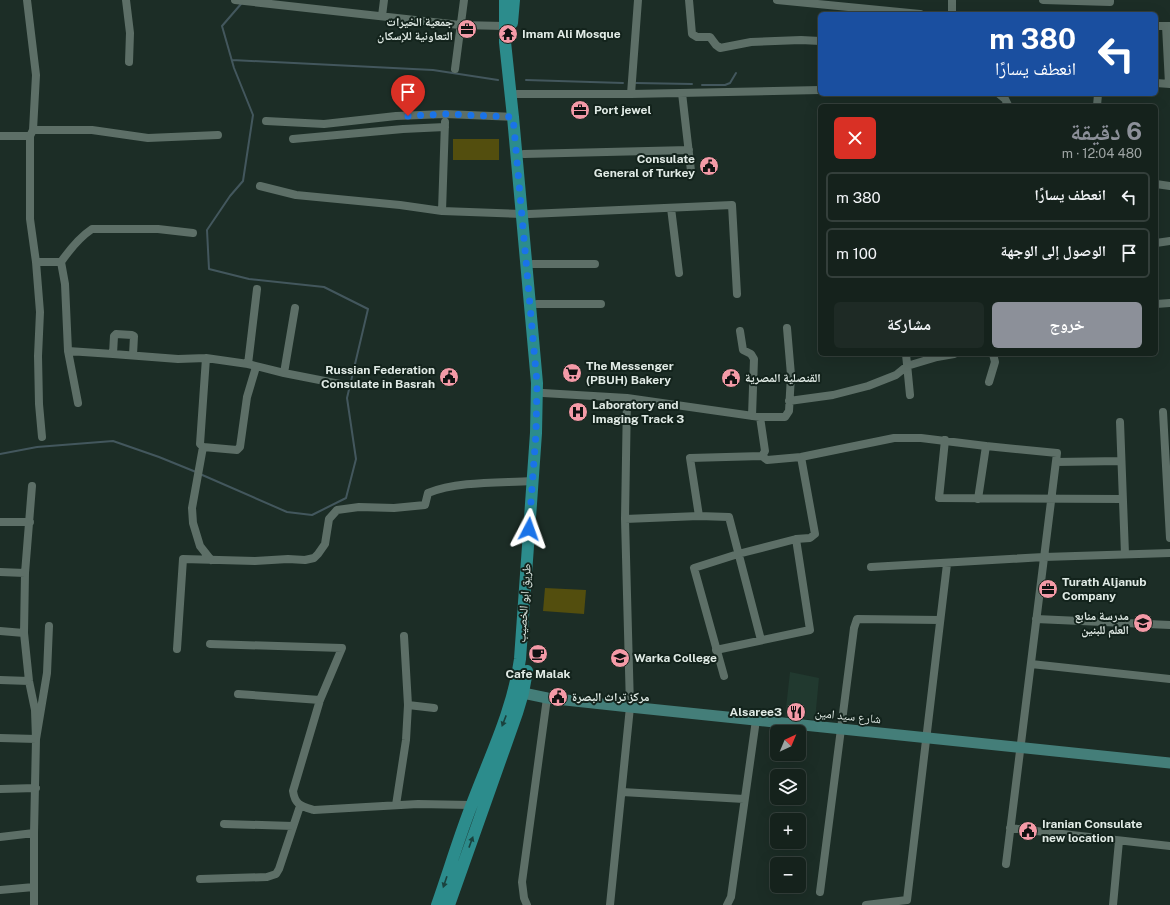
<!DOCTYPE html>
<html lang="ar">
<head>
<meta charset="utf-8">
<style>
  :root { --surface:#15221c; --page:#1e2a25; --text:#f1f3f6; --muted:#9da4a3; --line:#343f3b; --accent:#8c9099 }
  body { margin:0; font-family:"Public Sans","Noto Naskh Arabic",sans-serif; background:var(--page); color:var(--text); direction:rtl; height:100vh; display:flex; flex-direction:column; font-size:15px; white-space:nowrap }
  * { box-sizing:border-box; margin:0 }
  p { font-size:13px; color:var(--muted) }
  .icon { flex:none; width:22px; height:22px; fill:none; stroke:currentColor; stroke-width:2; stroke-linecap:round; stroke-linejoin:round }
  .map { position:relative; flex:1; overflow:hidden; direction:ltr }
  .side { position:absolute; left:818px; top:104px; width:340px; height:252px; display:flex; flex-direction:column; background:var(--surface); border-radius:6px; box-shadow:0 4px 16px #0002,0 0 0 1px var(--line); direction:rtl }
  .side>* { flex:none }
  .guide { position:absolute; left:818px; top:12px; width:340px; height:84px; border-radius:6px; box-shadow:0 4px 16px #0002,0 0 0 1px var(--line); direction:rtl; background:#1a4fa0; color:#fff; overflow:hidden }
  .needle { width:26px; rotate:44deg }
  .controls { position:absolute; left:770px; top:725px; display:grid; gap:8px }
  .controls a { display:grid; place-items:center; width:36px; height:36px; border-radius:6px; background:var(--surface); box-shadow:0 4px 16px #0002,0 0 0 1px var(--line); font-size:20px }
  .pin { position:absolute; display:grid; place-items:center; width:34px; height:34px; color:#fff; margin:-41px -17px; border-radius:50% 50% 50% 0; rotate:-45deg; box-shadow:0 0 4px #0007 }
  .pin .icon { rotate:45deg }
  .me { position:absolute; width:44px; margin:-22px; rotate:4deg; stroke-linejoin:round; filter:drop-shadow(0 0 3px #0008) }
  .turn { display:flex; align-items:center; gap:14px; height:84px; padding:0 16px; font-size:18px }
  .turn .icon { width:52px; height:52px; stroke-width:2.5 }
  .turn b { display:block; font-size:28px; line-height:34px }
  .round { display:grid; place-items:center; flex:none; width:42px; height:42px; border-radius:6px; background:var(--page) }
  .overview { display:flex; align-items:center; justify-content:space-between; height:68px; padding:0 16px }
  h1 { font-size:24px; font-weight:700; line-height:30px; color:var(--accent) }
  .button { display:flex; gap:8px; margin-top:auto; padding:8px 16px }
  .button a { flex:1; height:46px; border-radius:6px; background:var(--accent); color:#fff; font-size:16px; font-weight:700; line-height:46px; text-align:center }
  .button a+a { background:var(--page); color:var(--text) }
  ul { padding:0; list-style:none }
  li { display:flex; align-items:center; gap:12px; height:50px; margin:0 8px 6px; padding:0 8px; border:2px solid var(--line); border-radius:6px }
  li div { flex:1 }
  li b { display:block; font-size:15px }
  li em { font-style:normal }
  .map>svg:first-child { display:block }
  .built { fill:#21392f }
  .green { fill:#534e0e }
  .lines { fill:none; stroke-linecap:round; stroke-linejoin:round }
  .stream { stroke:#43575d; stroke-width:2 }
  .street { stroke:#5d6f67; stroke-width:8 }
  .secondary { stroke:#447e79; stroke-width:11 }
  .primary { stroke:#2c8c8c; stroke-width:12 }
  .oneway { fill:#1a423e }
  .route { stroke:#1a73e8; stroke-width:7; stroke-dasharray:0 12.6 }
  .labels { text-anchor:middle; stroke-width:4; stroke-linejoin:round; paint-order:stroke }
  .poi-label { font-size:12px; font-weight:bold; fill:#e0eae5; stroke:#13231c; text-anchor:start }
  .street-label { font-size:12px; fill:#e0eae5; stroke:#13231c }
</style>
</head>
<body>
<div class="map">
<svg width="1170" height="905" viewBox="0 0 1170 905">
  <rect width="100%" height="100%" fill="#1c2d26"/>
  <!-- built -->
  <path class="built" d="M790 672 819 678 815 720 785 717Z"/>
  <!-- green -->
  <path class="green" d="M453 139H499V160H453Z
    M545 588 586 590 584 614 543 611Z"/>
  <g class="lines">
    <!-- stream -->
    <path class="stream" d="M232 60 433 70 498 80
      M526 80 623 83
      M636 83 692 84
      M702 85H725L730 83 736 73
      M0 454 37 447 113 441 159 457 196 472
      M200 474 287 512 312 515 346 498 356 459 347 398 368 309 324 287 249 279 209 269 207 230 230 196 243 181 253 115 234 68 222 26 241 4"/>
    <!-- street -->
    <path class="street" d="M27 0 36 75 33 130 30 136V219L36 262 40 312 38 356 39 404 42 437
      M126 0 130 33 129 62
      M235 0 460 25 504 26
      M689 0 692 34 697 37H710L716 45 720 48 751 42 801 40 820 41
      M777 0 920 14
      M952 0V14
      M1043 0 1110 2V0
      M382 16 384 0
      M1156 26H1170
      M1166 26 1169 84
      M455 69 464 0
      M1156 83 1170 84
      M682 93 691 171
      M517 94H631L820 90
      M631 94 638 0
      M999 94 1005 99 1008 105
      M1097 106 1098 94
      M266 121 324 124 396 116 445 114 513 117
      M33 130H92L148 138 218 135
      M0 136H30
      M293 139 403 129 445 127
      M524 154 689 150
      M1156 184 1170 186
      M260 186 296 195 400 205 442 211 522 214
      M671 208 679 273
      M442 211 445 122
      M529 214 732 205 737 294
      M1156 243 1170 241
      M36 262H61L65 284 68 351 78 403
      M61 262C70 249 80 237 92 229H158L193 233
      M533 264H595
      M537 304H601
      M1156 304 1170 303
      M740 331 743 350 751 354 754 359 752 416
      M68 351 113 354 178 359 206 358 248 364 284 373 340 384
      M113 354 114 336 116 334 132 335 134 336 133 355
      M906 354 910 395
      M206 358 200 444 203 447 237 450 240 447 247 397 256 367
      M248 364 257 289
      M284 373 295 308
      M989 382 995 362 993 354
      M543 393 627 398 760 417H785L789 411 791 375 787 328
      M789 401 833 395 868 386 896 375 907 366 937 357 954 354
      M1163 412 1170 538
      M760 417 765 451 762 456
      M1120 422 1125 554
      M945 440 939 498 1123 499
      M203 447 192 508 193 523 200 546 211 560
      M1056 462 1121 461
      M32 486 25 573 24 633 29 681 35 710 36 739 34 833V905
      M978 499 986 446
      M699 516 690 458 762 456 767 460 801 457 894 438H921L986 446 1057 453 1006 864
      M625 519 699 516 729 517 761 640
      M0 522H30
      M871 567 1044 557 1170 553
      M0 572 25 573
      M1036 619 1170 625
      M0 631 24 633
      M210 644 342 648 320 700 293 791C295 805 301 806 314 810L418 804 471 805
      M177 649 183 559 255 561 288 559 305 560 314 558 318 554 325 544 329 519 337 510 359 507 394 508 425 505 428 493C458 481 500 483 532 481
      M716 650 810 630 796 539
      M1031 664 1170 679
      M724 676 694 568 738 554 796 539 810 538 815 534 801 457
      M0 680 29 681
      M238 694 320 700
      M408 705 434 708
      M0 738 36 739 47 673 49 626
      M0 789 36 788
      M622 792 744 799
      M396 805 406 740 408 705 404 636
      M224 824 293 826
      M1010 828 1170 846
      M0 837 34 833
      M200 879 267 877 276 874 279 869 300 806
      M0 890 34 887
      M820 892 854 628 857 619 940 620
      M527 905 524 898 522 882 547 698
      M610 905 630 707 625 519 627 398
      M727 905 731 897 756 720
      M866 905 907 900 947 564
      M1113 905 1119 841"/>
    <!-- secondary -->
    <path class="secondary" d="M523 693 547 698 630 707 1170 763"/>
    <!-- primary -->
    <path class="primary" d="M512 23 514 0
      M437 905C449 871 459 837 472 804 490 756 513 710 520 659L536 433 537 383 513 117 505 42V0
      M449 905 517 713 523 693 527 671"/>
  </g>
  <!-- one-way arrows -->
  <defs><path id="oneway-solid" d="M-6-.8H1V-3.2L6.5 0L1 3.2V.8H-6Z"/></defs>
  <g class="oneway">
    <use href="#oneway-solid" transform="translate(504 721) rotate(111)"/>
    <use href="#oneway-solid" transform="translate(471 842) rotate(-70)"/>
    <use href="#oneway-solid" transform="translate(445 882) rotate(109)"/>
  </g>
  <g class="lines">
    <!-- route -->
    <path class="route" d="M408 116 445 114 513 117 537 383 536 433 529 529"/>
  </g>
  <!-- icons -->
  <defs>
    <g id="office-disc" transform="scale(1)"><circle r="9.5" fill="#f49aa7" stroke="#13231c"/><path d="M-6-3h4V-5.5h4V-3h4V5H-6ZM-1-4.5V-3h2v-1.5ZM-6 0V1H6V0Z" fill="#111"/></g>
    <g id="temple-disc" transform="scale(1)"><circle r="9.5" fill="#f49aa7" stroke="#13231c"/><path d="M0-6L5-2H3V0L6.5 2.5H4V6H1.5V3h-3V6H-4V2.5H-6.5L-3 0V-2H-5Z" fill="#111"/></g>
    <g id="civic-disc" transform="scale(1)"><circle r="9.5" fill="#f49aa7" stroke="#13231c"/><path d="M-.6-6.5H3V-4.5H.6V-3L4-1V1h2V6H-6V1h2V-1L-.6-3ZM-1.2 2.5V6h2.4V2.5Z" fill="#111"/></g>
    <g id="supermarket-disc" transform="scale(1)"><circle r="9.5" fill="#f49aa7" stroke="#13231c"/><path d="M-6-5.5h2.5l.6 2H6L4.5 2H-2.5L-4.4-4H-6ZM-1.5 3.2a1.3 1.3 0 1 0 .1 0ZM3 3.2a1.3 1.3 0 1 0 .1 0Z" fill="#111"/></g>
    <g id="hospital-disc" transform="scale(1)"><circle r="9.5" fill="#f49aa7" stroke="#13231c"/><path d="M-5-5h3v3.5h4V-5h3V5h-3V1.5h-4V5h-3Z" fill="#111"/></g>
    <g id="school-disc" transform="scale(1)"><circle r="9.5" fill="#f49aa7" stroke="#13231c"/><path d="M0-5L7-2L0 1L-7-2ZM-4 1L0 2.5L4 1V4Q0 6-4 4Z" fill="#111"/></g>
    <g id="cafe-disc" transform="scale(1)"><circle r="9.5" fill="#f49aa7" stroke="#13231c"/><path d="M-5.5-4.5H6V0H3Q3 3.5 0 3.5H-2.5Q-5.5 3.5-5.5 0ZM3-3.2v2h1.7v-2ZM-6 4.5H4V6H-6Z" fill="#111"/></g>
    <g id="university-disc" transform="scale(1)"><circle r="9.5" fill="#f49aa7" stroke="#13231c"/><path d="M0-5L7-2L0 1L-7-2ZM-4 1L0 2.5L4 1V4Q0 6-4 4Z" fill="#111"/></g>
    <g id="restaurant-disc" transform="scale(1)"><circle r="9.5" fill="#f49aa7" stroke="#13231c"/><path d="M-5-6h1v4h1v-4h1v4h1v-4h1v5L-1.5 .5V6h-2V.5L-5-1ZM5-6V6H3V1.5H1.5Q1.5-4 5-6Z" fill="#111"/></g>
  </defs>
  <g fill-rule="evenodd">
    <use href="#office-disc" x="467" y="29"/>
    <use href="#temple-disc" x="508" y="34"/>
    <use href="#office-disc" x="580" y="110"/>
    <use href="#civic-disc" x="709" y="166"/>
    <use href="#supermarket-disc" x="572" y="373"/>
    <use href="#civic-disc" x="449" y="377"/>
    <use href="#civic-disc" x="731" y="378"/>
    <use href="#hospital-disc" x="578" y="412"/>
    <use href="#office-disc" x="1048" y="589"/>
    <use href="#school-disc" x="1143" y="623"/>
    <use href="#cafe-disc" x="538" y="654"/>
    <use href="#university-disc" x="620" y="658"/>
    <use href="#civic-disc" x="558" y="697"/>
    <use href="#restaurant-disc" x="796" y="712"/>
    <use href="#civic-disc" x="1028" y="831"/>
  </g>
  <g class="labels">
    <!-- poi labels -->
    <g class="poi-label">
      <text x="453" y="26" text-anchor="end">جمعية الخيرات<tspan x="453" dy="14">التعاونية للإسكان</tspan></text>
      <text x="522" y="38">Imam Ali Mosque</text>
      <text x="594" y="114">Port jewel</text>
      <text x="695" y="163" text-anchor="end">Consulate<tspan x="695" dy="14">General of Turkey</tspan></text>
      <text x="586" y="370">The Messenger<tspan x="586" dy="14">(PBUH) Bakery</tspan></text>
      <text x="435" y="374" text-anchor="end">Russian Federation<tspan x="435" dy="14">Consulate in Basrah</tspan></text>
      <text x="745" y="382">القنصلية المصرية</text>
      <text x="592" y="409">Laboratory and<tspan x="592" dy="14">Imaging Track 3</tspan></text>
      <text x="1062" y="586">Turath Aljanub<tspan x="1062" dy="14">Company</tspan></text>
      <text x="1129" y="620" text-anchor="end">مدرسة منابع<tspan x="1129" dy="14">العلم للبنين</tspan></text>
      <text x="634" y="662">Warka College</text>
      <text x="538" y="678" text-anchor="middle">Cafe Malak</text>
      <text x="572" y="701">مركز تراث البصرة</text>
      <text x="782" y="716" text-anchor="end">Alsaree3</text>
      <text x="1042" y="828">Iranian Consulate<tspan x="1042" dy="14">new location</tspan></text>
    </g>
    <!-- street labels -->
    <g class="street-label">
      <text transform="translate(524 603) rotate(-86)" y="4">طريق ابو الخصيب</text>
      <text transform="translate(848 716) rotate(6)" y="4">شارع سيد امين</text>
    </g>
  </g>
</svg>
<div class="controls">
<a><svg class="needle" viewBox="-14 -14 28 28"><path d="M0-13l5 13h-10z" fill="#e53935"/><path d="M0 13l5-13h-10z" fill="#9da4a3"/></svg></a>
<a><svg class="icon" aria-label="layers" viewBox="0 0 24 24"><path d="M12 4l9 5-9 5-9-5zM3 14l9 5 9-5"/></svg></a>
<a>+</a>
<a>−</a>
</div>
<div class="pin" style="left:408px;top:116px;background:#d93025"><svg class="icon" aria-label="arrive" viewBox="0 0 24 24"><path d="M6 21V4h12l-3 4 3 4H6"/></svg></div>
<svg class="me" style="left:529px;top:529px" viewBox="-20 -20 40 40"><path d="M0-17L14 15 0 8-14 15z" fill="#1a73e8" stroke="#fff" stroke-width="4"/></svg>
<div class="guide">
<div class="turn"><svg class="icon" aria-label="left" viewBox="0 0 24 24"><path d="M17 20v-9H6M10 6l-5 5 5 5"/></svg><div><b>380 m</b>انعطف يسارًا</div></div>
</div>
<section class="side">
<div class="overview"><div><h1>6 دقيقة</h1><p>480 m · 12:04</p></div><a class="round" style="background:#d93025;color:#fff"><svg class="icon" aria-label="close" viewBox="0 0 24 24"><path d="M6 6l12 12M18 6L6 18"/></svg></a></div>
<ul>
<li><svg class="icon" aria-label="left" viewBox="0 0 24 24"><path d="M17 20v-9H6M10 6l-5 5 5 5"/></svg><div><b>انعطف يسارًا</b></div><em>380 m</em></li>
<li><svg class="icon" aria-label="arrive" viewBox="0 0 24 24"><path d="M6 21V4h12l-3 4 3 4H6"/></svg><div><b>الوصول إلى الوجهة</b></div><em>100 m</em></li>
</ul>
<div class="button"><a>خروج</a><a>مشاركة</a></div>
</section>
</div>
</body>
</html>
